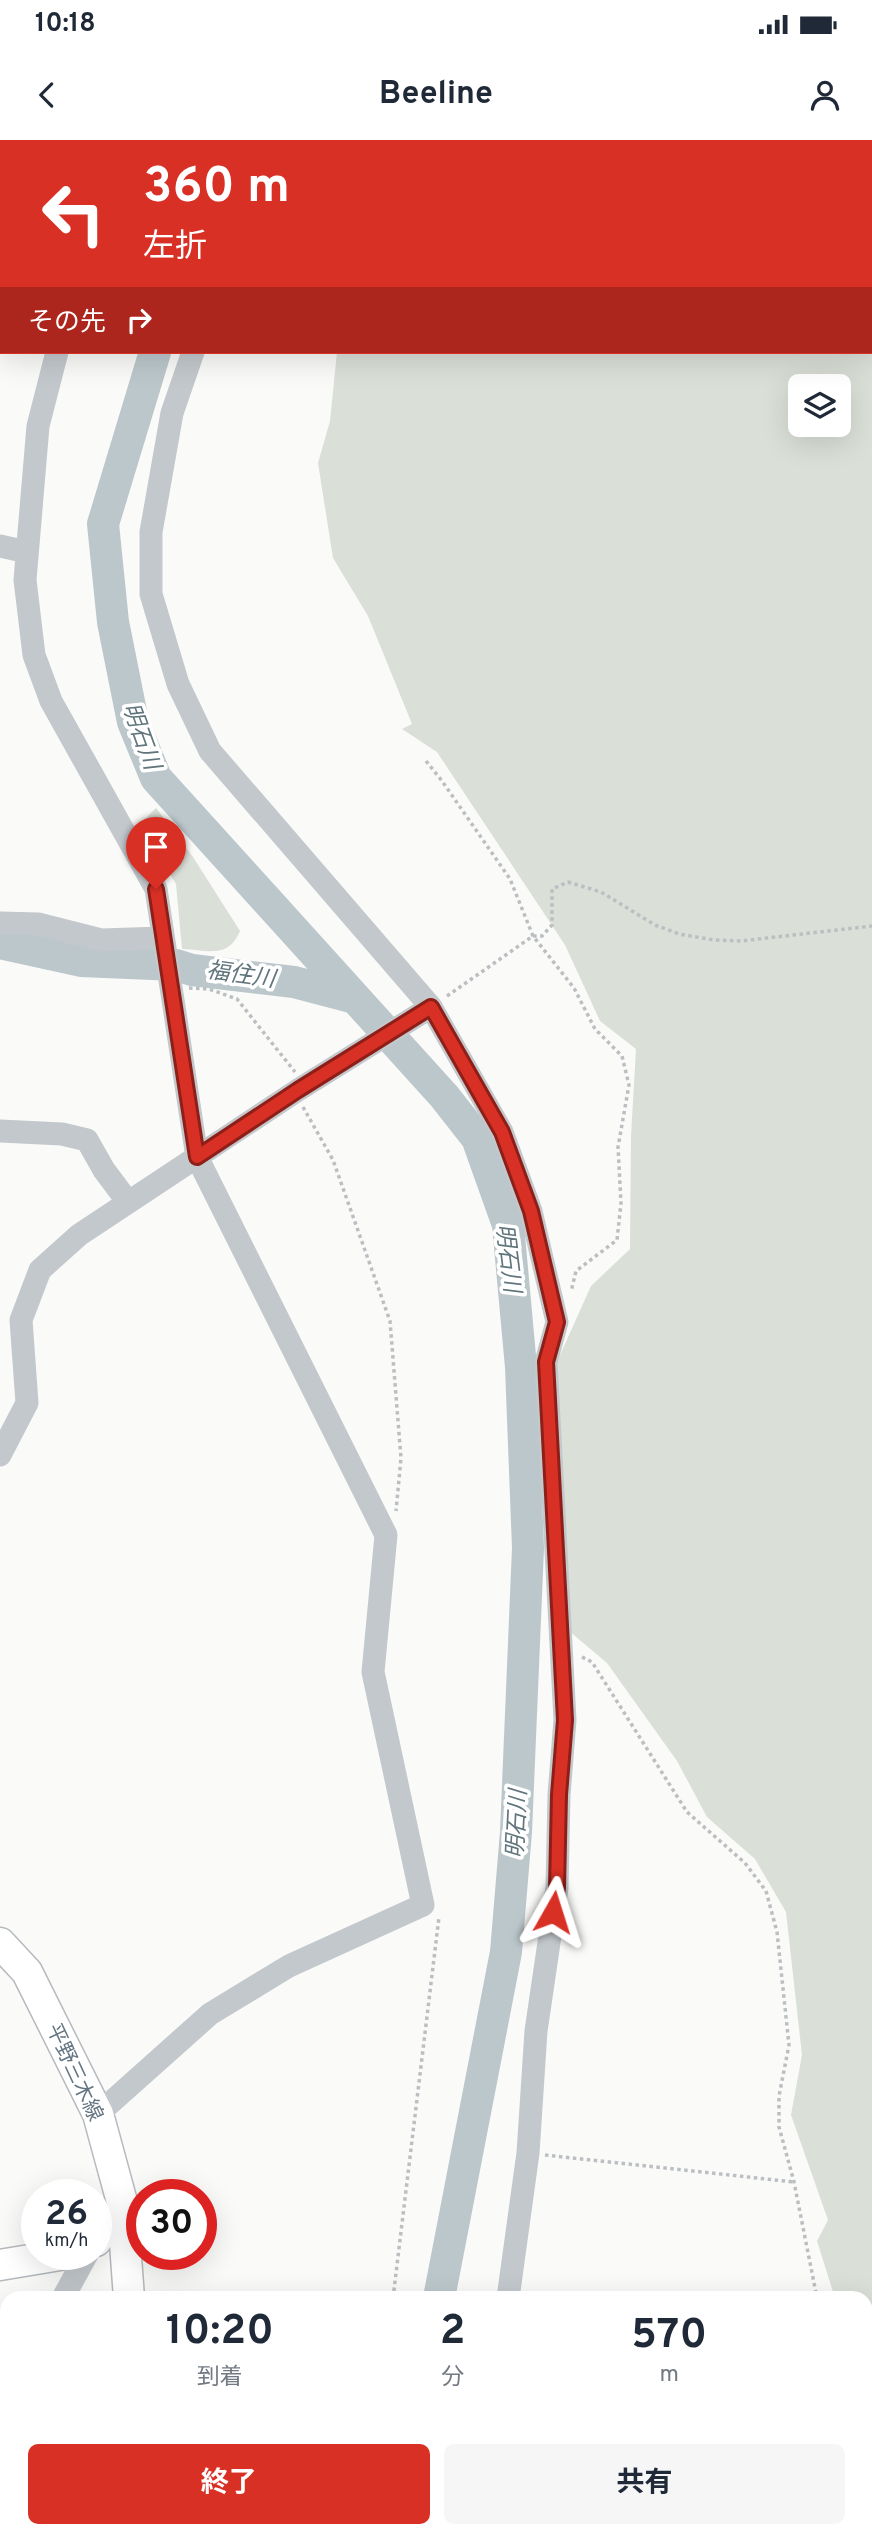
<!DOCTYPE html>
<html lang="ja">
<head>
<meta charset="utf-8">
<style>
  :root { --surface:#fff; --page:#f6f6f7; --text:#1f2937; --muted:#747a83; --accent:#d93025 }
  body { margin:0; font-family:Overpass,"Noto Sans JP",sans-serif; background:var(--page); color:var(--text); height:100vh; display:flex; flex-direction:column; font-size:26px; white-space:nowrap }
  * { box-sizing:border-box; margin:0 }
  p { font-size:23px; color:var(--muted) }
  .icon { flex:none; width:38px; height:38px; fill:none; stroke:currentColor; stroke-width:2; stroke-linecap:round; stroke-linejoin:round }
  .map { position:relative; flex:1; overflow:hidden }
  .side { position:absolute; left:0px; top:2151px; width:873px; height:247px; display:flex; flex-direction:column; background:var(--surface); border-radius:21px 21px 0 0; box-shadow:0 7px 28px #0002 }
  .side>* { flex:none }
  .top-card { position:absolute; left:0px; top:0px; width:873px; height:214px; box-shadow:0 7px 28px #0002; background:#d93025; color:#fff; overflow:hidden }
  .fabs { position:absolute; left:788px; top:234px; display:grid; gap:14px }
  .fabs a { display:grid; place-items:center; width:63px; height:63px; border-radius:10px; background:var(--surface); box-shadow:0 7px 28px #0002; font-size:35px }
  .speed { position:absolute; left:21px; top:2039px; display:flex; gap:14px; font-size:35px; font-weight:700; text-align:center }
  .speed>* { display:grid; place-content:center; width:91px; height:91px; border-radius:50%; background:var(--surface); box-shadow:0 7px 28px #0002; line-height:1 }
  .speed small { font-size:18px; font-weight:400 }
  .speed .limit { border:10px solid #d22; background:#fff; color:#111 }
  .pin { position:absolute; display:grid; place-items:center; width:60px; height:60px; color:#fff; margin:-72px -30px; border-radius:50% 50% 50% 0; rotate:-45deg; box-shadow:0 0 7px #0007 }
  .pin .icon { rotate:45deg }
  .me { position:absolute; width:77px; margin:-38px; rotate:6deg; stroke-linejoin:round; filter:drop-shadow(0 0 5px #0008) }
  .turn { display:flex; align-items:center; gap:24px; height:147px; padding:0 28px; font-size:32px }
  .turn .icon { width:91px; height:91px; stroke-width:2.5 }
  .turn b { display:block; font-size:49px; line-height:60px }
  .then { display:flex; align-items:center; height:66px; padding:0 28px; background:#0003; gap:14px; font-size:26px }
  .eta { display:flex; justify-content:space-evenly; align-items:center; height:119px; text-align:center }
  .eta b { font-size:42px; font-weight:700; line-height:49px }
  .button { display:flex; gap:14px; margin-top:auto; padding:14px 28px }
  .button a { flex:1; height:80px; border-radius:10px; background:var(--accent); color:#fff; font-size:28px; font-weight:700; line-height:80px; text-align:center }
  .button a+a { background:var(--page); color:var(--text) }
  .status { display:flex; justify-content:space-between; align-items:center; height:49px; padding:0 35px; background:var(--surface); direction:ltr }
  .status svg { height:19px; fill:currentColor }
  header { display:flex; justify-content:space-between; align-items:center; height:91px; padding:0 28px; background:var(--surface); font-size:32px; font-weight:700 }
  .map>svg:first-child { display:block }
  .green { fill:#dadfd7; fill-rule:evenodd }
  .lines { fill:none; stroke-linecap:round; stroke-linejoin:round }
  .river { stroke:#bbc7cb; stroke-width:32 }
  .major-casing { stroke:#b5babe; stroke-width:33 }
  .path { stroke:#bbbfc2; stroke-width:3.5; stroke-dasharray:3.5 3.5; stroke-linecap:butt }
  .minor { stroke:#c3c8cc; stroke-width:23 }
  .major { stroke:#fff; stroke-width:30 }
  .route-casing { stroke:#8d1f18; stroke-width:18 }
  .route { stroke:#d93025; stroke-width:12 }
  .labels { text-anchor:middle; stroke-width:7; stroke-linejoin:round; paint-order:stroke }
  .street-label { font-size:21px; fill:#657683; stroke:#fff }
  .water-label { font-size:23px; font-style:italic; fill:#60757c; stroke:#fff }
</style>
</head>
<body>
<div class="status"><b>10:18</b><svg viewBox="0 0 49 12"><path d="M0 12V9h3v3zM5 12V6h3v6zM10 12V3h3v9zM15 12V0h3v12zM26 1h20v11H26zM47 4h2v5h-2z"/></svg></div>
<header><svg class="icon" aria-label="back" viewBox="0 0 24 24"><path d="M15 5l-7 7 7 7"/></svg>Beeline<svg class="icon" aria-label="person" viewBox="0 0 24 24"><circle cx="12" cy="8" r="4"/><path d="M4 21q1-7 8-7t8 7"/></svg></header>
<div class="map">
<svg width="872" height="2397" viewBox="0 0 872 2397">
  <rect width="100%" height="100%" fill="#fafaf8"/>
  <!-- green -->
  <path class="green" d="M407 0H872V2364L866 2353V2158H835L817 2101 828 2080 791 1975 802 1915 786 1772 755 1719 707 1677 677 1621 607 1523 568 1490 556 1224 591 1146 630 1109 631 996 636 909 600 881 565 805 437 612 402 589 412 584 368 476 333 418 318 323 330 281 337 212H872V2H406ZM800 247H838V285H800Z
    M156 668 193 717 240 791C228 819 209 810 182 809L176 744 140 684Z"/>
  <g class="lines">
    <!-- river -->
    <path class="river" d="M219 2 220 0
      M155 212 103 384 113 482 133 582 156 638 444 956 477 998 508 1085 521 1227 528 1408 516 1692 506 1812 439 2158
      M0 803 81 821 176 825 192 830 294 842 355 858
      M386 2397 388 2390"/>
    <!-- major casing -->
    <g class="major-casing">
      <path id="major" d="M0 1803 27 1832 98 1974 122 2062 129 2158
        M96 2101 111 2080
        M0 2125 66 2114
        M147 2390V2397"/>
    </g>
    <!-- path -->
    <path class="path" d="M426 621 442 641 510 739 533 796 574 848 595 889 622 916 629 945 618 1007 621 1063 617 1100 576 1131 571 1152
      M189 848 209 849 237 859 295 932
      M447 856 533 796H542L552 785V749L568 742 601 752 655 785 679 794 714 800 741 801 872 786
      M303 967 333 1020 390 1181 401 1318 396 1371
      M582 1517 592 1522 687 1672 745 1723 766 1751 777 1792 789 1905 779 1956V1987L794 2042 817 2158
      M545 2015 794 2042
      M393 2158 439 1777
      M866 2375 872 2387
      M346 2397 348 2390"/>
    <!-- minor -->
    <path class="minor" d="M121 2 122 0
      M269 2V0
      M0 142 2 143
      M57 212 38 286 25 440 34 515 51 561 156 749 197 1017 386 1395 373 1532 423 1765 289 1826 210 1874 98 1974
      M193 212 172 273 151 392V454L178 544 210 611 431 867 502 992 531 1071 557 1182 546 1222 565 1580 559 1655 557 1748 536 1891 528 2013 508 2158
      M0 406 27 412
      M0 783 38 784 101 800 163 798
      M0 991 62 994 87 1000 104 1030 128 1062
      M0 1315 27 1263 21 1180 40 1130 79 1095 298 950 431 867
      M63 2158 87 2114
      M0 2253 7 2246
      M452 2397 454 2390"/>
    <!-- major -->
    <use href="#major" class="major"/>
  </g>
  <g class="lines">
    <!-- route casing -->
    <g class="route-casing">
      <path id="route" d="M156 749 197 1017 298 950 431 867 502 992 531 1071 557 1182 546 1222 565 1580 559 1655 557 1748 553 1772"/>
    </g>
    <!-- route -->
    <use href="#route" class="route"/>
  </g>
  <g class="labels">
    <!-- street labels -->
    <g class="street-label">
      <text transform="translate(75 1932) rotate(65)" y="7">平野三木線</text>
    </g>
    <!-- water labels -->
    <g class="water-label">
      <text transform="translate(142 596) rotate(70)" y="8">明石川</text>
      <text transform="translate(241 834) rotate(8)" y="8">福住川</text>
      <text transform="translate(509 1118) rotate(83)" y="8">明石川</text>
      <text transform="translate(516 1684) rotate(-87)" y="8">明石川</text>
    </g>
  </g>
</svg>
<div class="fabs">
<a><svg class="icon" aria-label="layers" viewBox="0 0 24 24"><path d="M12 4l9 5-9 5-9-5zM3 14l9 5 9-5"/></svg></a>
</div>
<div class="speed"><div>26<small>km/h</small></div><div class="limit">30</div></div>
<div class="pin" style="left:156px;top:749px;background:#d93025"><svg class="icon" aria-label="arrive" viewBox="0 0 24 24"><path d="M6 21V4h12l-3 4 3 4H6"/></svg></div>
<svg class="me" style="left:553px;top:1772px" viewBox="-20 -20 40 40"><path d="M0-17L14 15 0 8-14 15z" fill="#d93025" stroke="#fff" stroke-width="4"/></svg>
<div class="top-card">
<div class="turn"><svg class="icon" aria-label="left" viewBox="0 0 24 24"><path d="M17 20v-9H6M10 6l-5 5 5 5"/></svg><div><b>360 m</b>左折</div></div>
<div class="then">その先<svg class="icon" aria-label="right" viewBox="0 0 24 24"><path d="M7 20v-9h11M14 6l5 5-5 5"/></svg></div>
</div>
<section class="side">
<div class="eta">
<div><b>10:20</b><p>到着</p></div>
<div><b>2</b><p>分</p></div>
<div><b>570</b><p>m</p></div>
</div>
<div class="button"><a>終了</a><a>共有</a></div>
</section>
</div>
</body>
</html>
